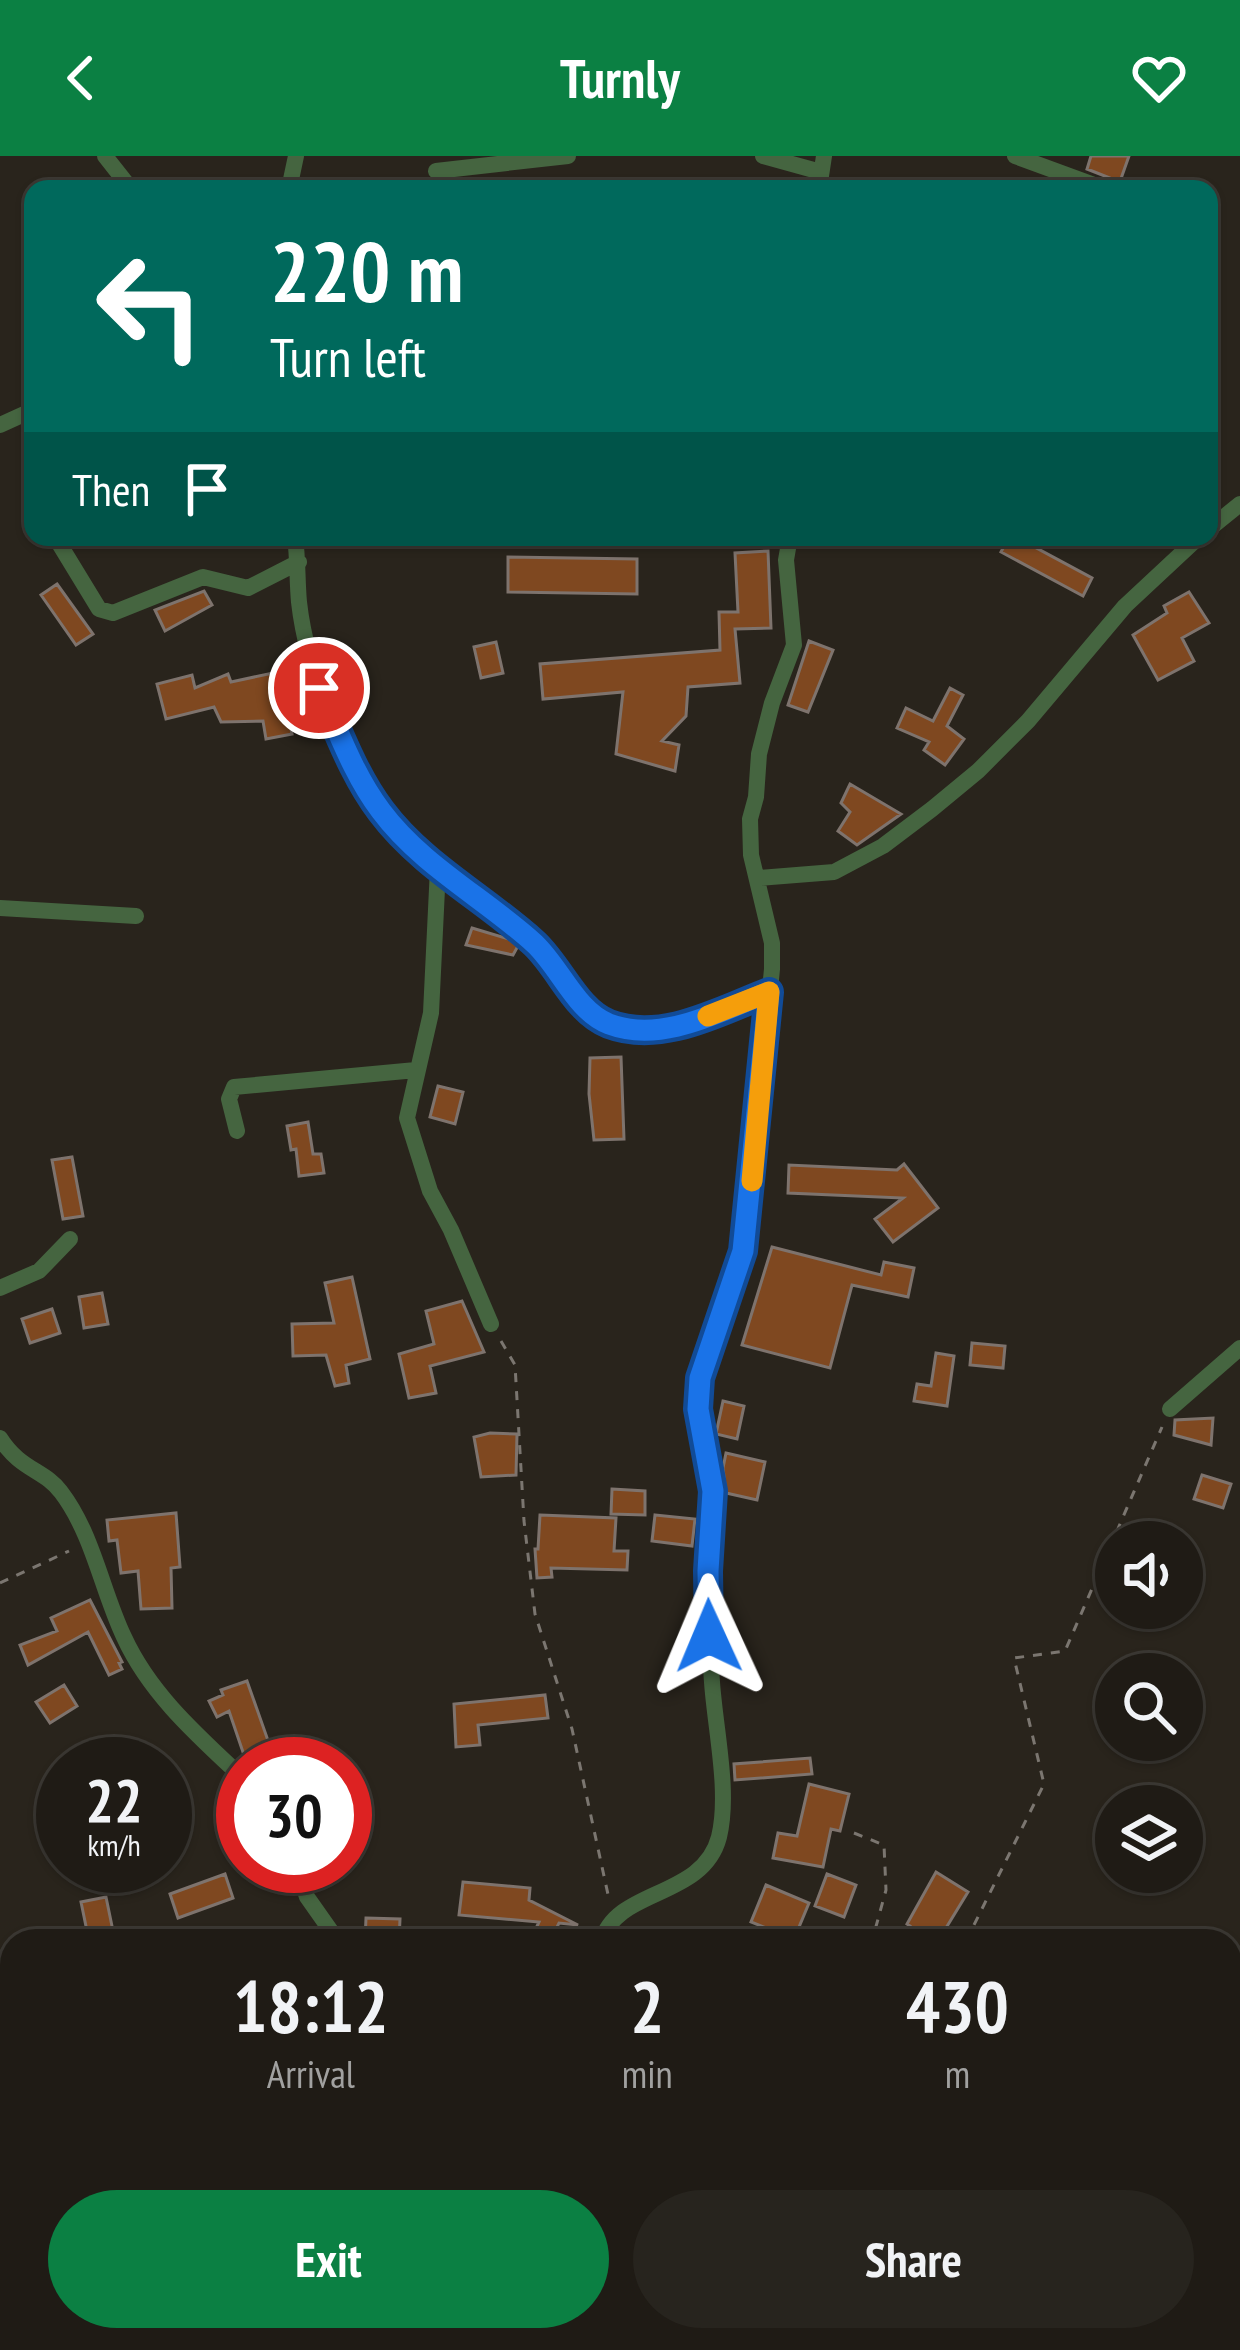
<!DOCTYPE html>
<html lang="en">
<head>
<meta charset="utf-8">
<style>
  :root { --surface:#1f1b15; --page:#27241e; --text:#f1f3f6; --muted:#a1a1a0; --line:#3c3934; --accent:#0b8043 }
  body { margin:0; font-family:"PT Sans Narrow",sans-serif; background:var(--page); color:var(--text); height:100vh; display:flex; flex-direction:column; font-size:45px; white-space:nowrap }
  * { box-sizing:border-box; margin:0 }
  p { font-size:39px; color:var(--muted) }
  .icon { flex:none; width:66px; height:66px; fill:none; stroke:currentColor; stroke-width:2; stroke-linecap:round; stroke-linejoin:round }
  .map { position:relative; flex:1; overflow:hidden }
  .side { position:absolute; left:0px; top:1773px; width:1242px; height:423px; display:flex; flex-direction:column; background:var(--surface); border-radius:36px 36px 0 0; box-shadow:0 3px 9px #0004,0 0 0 3px var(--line) }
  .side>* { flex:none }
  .hud { position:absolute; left:24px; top:24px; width:1194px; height:366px; border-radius:24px; box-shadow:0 3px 9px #0004,0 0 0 3px var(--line); background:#00695c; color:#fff; overflow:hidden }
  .fabs { position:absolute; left:1095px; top:1365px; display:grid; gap:24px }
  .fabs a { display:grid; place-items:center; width:108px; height:108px; border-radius:50%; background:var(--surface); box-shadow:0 3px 9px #0004,0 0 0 3px var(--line); font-size:60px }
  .speed { position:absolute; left:36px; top:1581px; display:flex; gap:24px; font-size:60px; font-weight:700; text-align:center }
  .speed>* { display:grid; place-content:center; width:156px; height:156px; border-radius:50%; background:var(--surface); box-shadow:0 3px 9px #0004,0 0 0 3px var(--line); line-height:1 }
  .speed small { font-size:30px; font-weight:400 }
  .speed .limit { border:18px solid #d22; background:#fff; color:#111 }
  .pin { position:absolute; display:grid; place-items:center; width:102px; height:102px; color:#fff; margin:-51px; border:6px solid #fff; border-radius:50%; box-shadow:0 3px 12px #0007 }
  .me { position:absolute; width:132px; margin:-66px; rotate:359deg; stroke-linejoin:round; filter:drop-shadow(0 0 9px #0008) }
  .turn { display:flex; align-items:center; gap:42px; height:252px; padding:0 48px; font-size:54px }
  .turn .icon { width:156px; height:156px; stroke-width:2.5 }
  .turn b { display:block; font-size:84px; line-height:102px }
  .then { display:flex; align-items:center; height:114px; padding:0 48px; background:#0003; gap:24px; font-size:45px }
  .eta { display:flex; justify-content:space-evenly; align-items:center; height:204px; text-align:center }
  .eta b { font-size:72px; font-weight:600; line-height:84px }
  .cta { display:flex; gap:24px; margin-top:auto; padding:24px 48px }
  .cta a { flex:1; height:138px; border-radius:72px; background:var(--accent); color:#fff; font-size:48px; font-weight:600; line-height:138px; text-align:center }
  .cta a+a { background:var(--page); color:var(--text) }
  header { display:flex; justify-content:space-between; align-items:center; height:156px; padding:0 48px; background:var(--accent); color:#fff; font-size:54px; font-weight:600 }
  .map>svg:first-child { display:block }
  .building { fill:#7f4820; stroke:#7e736d; stroke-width:3 }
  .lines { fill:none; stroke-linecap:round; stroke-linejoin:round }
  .path { stroke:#7b7670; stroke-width:3; stroke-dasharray:9 9; stroke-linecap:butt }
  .minor { stroke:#456540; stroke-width:16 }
  .route-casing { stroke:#114b97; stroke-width:30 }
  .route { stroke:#1a73e8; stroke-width:21 }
  .slow { stroke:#f59e0b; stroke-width:21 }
</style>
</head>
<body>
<header><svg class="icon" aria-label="back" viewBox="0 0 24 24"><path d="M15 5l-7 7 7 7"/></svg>Turnly<svg class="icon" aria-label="heart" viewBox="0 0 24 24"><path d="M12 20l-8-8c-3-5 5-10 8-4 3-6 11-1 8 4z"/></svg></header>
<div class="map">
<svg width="1240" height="2194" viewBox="0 0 1240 2194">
  <rect width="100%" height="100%" fill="#29241c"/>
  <!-- building -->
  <path class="building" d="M1091 0H1129L1118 31 1110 22 1087 13Z
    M1009 381H1016L1092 422 1083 440 1001 396Z
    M768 395 771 472 735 473 740 527 688 531 686 560 662 585 679 589 675 615 616 598 623 536 543 543 540 508 720 494 719 456H738L735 397Z
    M508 401 637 403V438L508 436Z
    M57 428 93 478 76 489 41 439Z
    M204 435 212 449 165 475 155 454Z
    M1189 436 1209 467 1182 482 1194 505 1158 524 1133 479 1167 457 1164 450Z
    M809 485 833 494 808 556 788 549Z
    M496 486 503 517 481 522 474 491Z
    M273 517 281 550 286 549 292 578 266 583 263 565 221 566 214 551 166 563 157 528 192 519 195 532 228 518 231 526Z
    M950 532 963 539 947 570 964 583 945 609 924 594 929 586 897 572 906 552 933 565Z
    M850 628 901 658 857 689 838 675 850 656 841 647Z
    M472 772 509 783 518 790 513 799 466 789Z
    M621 901 624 983 594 984 589 938 590 902Z
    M438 930 463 936 455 968 430 961Z
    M308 966 313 998H321L324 1017 299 1020 296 993 291 994 287 970Z
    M72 1001 83 1060 63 1063 52 1004Z
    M904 1008 938 1052 893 1086 875 1063 903 1042 788 1037 789 1009 897 1014Z
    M772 1091 881 1119 884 1106 914 1112 908 1141 852 1129 830 1212 742 1189Z
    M352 1121 370 1203 346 1209 349 1227 335 1230 326 1199 293 1200 292 1168 334 1167 325 1127Z
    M102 1137 108 1168 84 1172 79 1141Z
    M462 1145 484 1196 430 1210 436 1237 409 1242 399 1198 434 1188 426 1155Z
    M52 1153 60 1177 30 1187 22 1163Z
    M972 1187 1005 1190 1003 1212 970 1209Z
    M936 1197 954 1200 947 1250 914 1245 917 1228 931 1230Z
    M723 1245 744 1250 737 1283 716 1278Z
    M1213 1262 1211 1289 1174 1279 1175 1264Z
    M490 1277 517 1278 516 1319 481 1321 474 1281Z
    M726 1297 765 1306 757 1344 726 1337 723 1312Z
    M1202 1319 1231 1328 1223 1352 1194 1343Z
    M612 1333 645 1335V1359L611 1358Z
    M176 1357 180 1411 171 1412 172 1452 141 1453 138 1415 121 1417 117 1384 109 1385 107 1364Z
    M540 1359 616 1362 614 1395H628L627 1414 551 1412 552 1421 537 1422 535 1393H538Z
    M655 1359 695 1363 692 1390 652 1385Z
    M90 1444 122 1506 119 1507 122 1513 109 1519 88 1476 28 1509 20 1489 57 1475 51 1462Z
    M247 1525 271 1593 245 1602 229 1555 217 1561 209 1545 223 1539 221 1534Z
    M64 1529 77 1550 50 1567 36 1546Z
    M545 1539 548 1562 478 1569 480 1589 456 1591 454 1548Z
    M810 1602 812 1618 735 1624 734 1608Z
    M809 1628 849 1638 840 1675 831 1673 823 1711 773 1702 778 1677 797 1680Z
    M936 1716 968 1736 938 1785H902L910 1770 907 1768Z
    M225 1718 233 1742 178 1762 170 1738Z
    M827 1718 856 1729 844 1761 815 1750Z
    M463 1726 530 1732 529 1744 578 1769 559 1767 550 1785H541L532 1781 539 1766 459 1759Z
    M766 1729 809 1747 794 1783 751 1766Z
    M106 1741 113 1775 88 1780 81 1746Z
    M366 1762 400 1763 399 1785H365Z"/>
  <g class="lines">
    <!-- path -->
    <path class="path" d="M501 1185 515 1209 524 1365 535 1458 572 1573 609 1743
      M0 1427 69 1395
      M854 1677 884 1689 886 1734 872 1785
      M966 1785 1044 1628 1014 1502 1065 1495 1162 1271"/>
    <!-- minor -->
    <path class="minor" d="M105 0 131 33
      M763 0 821 16
      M1015 0 1105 33
      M436 15 568 0
      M289 33 296 0
      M819 33 824 0
      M0 269 33 254
      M1209 373 1240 348
      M295 381C298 403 297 424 299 446 306 509 343 612 384 660 400 679 420 695 438 712L431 857 407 962 430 1035 451 1074 491 1168
      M60 389 99 453 113 457 203 421 248 432 299 406
      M438 712C471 738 511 763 540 794 557 812 569 834 585 853 629 902 720 855 768 836
      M758 722 834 716 883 690 932 653 978 615 1028 565 1125 450 1199 381
      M0 752 136 760
      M237 975 229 943 234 931 416 914
      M0 1132 39 1115 70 1083
      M1170 1253 1240 1192
      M0 1282C20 1314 45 1314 61 1336 93 1378 102 1435 124 1481 150 1538 198 1580 243 1622
      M297 1710 307 1741 338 1785
      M602 1785C616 1732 703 1743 719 1681 730 1636 715 1572 712 1526 709 1490 708 1453 708 1417 708 1390 715 1363 713 1336 712 1308 700 1282 698 1255 694 1198 739 1122 748 1062L772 813V787L751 699 750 663 756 641 759 598 772 547 794 489 786 404 790 381
      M634 2184V2194
      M325 2194 330 2184"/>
  </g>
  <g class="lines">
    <!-- route casing -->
    <g class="route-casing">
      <path id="route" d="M319 532C338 574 353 618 381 655 422 710 486 743 535 788 561 813 576 855 609 868 662 888 720 855 769 836L743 1095 700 1222 698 1253 713 1335 708 1415 709 1480"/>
    </g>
    <!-- route -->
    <use href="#route" class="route"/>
    <!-- slow -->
    <path class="slow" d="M708 860 769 836 752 1025"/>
  </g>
</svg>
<div class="fabs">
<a><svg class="icon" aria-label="sound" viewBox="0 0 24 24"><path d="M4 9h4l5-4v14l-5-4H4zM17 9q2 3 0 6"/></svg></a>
<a><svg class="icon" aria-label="search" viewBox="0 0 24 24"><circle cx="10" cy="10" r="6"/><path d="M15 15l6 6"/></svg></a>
<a><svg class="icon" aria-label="layers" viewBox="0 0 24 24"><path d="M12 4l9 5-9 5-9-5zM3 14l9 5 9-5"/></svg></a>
</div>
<div class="speed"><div>22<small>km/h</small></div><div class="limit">30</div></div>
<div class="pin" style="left:319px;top:532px;background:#d93025"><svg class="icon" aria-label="arrive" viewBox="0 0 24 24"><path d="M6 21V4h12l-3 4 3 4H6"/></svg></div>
<svg class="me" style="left:709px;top:1480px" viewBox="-20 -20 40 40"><path d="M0-17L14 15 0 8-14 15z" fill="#1a73e8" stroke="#fff" stroke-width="4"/></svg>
<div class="hud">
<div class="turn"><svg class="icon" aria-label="left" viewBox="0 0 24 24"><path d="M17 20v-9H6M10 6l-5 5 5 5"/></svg><div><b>220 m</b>Turn left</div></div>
<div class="then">Then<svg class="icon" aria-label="arrive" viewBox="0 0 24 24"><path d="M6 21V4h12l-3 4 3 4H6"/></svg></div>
</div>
<section class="side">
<div class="eta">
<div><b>18:12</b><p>Arrival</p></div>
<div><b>2</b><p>min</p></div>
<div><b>430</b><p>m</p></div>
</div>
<div class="cta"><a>Exit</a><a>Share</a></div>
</section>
</div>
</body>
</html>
